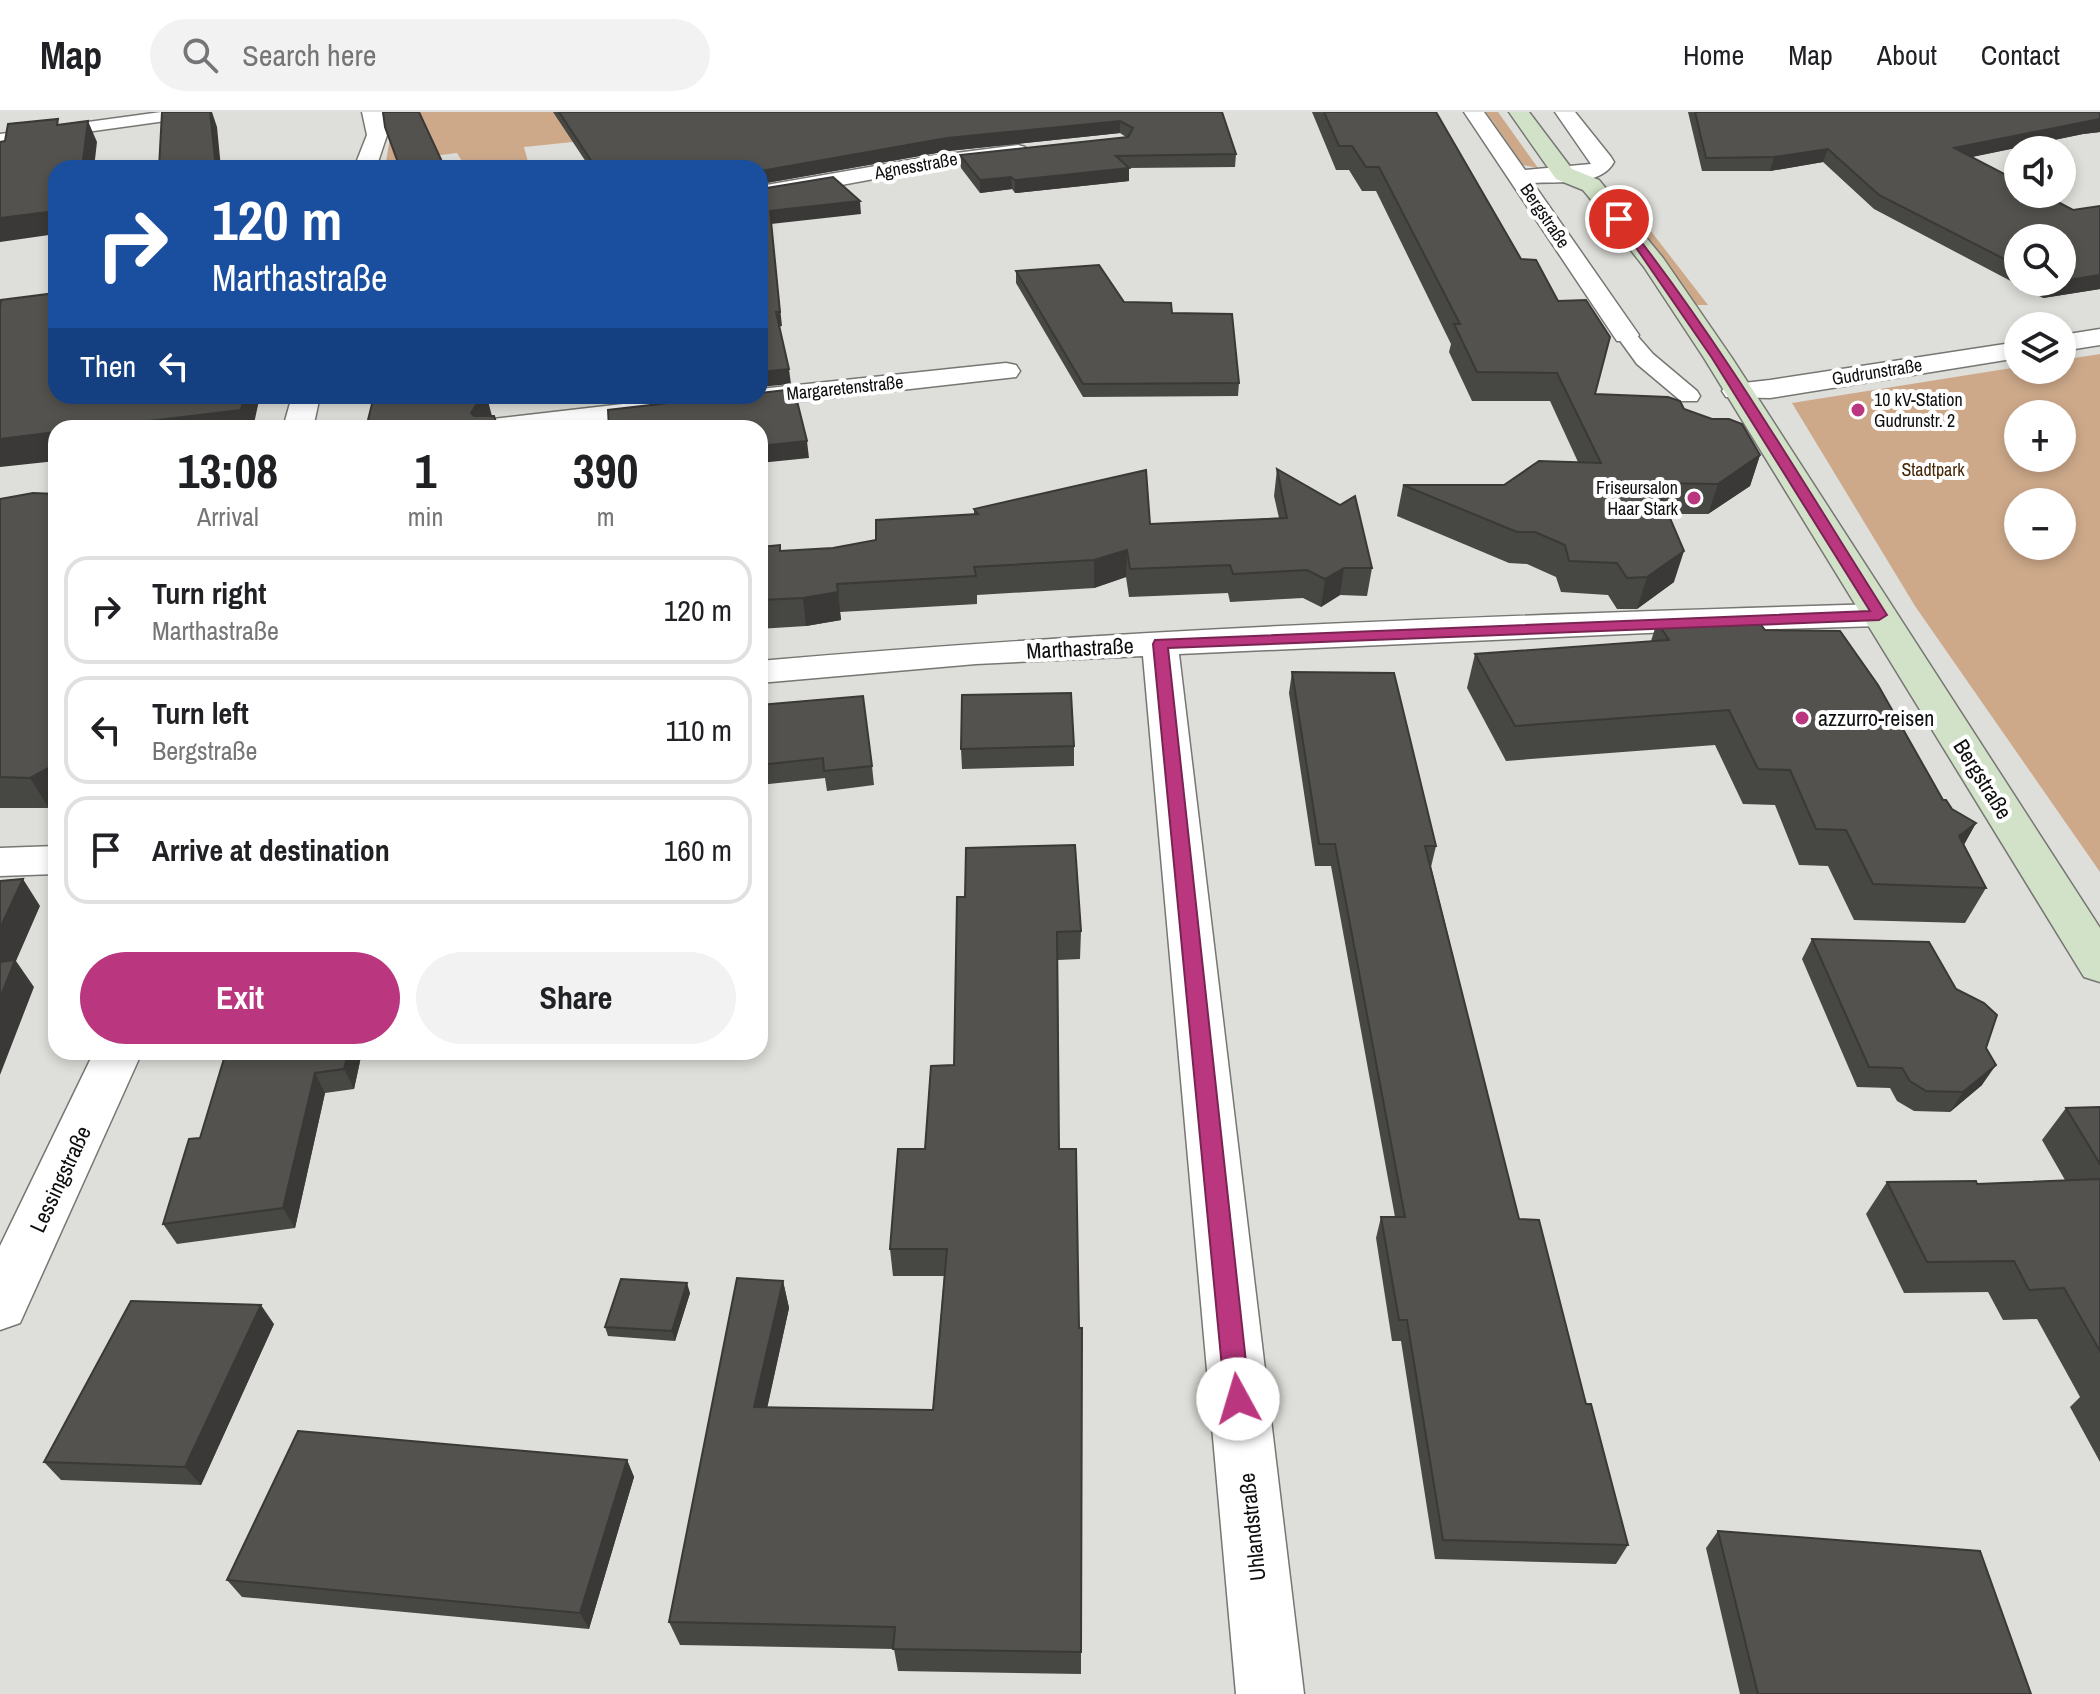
<!DOCTYPE html>
<html lang="en">
<head>
<meta charset="utf-8">
<style>
  :root { --surface:#fff; --page:#f2f2f2; --text:#202124; --muted:#757577; --line:#e0e0e0; --accent:#ba377f }
  body { margin:0; font-family:"Archivo Narrow",sans-serif; background:var(--page); color:var(--text); height:100vh; display:flex; flex-direction:column; font-size:30px; white-space:nowrap }
  * { box-sizing:border-box; margin:0 }
  p { font-size:26px; color:var(--muted) }
  .icon { flex:none; width:44px; height:44px; fill:none; stroke:currentColor; stroke-width:2; stroke-linecap:round; stroke-linejoin:round }
  .map { position:relative; flex:1; overflow:hidden }
  .details { position:absolute; left:48px; top:308px; width:720px; height:640px; display:flex; flex-direction:column; background:var(--surface); border-radius:24px; box-shadow:0 4px 12px #0003 }
  .details>* { flex:none }
  .top-card { position:absolute; left:48px; top:48px; width:720px; height:244px; border-radius:24px; box-shadow:0 4px 12px #0003; background:#1a4fa0; color:#fff; overflow:hidden }
  .buttons { position:absolute; left:2004px; top:24px; display:grid; gap:16px }
  .buttons a { display:grid; place-items:center; width:72px; height:72px; border-radius:50%; background:var(--surface); box-shadow:0 4px 12px #0003; font-size:40px }
  .pin { position:absolute; display:grid; place-items:center; width:68px; height:68px; color:#fff; margin:-34px; border:4px solid #fff; border-radius:50%; box-shadow:0 2px 8px #0007 }
  .me { position:absolute; width:88px; margin:-44px; rotate:354deg; stroke-linejoin:round; filter:drop-shadow(0 0 6px #0008) }
  .turn { display:flex; align-items:center; gap:28px; height:168px; padding:0 32px; font-size:36px }
  .turn .icon { width:104px; height:104px; stroke-width:2.5 }
  .turn b { display:block; font-size:56px; line-height:68px }
  .then { display:flex; align-items:center; height:76px; padding:0 32px; background:#0003; gap:16px; font-size:30px }
  .eta { display:flex; justify-content:space-evenly; align-items:center; height:136px; text-align:center }
  .eta b { font-size:48px; font-weight:700; line-height:56px }
  .cta { display:flex; gap:16px; margin-top:auto; padding:16px 32px }
  .cta a { flex:1; height:92px; border-radius:48px; background:var(--accent); color:#fff; font-size:32px; font-weight:700; line-height:92px; text-align:center }
  .cta a+a { background:var(--page); color:var(--text) }
  ul { padding:0; list-style:none }
  li { display:flex; align-items:center; gap:24px; height:108px; margin:0 16px 12px; padding:0 16px; border:4px solid var(--line); border-radius:24px }
  li div { flex:1 }
  li b { display:block; font-size:30px }
  li em { font-style:normal }
  header { display:flex; align-items:center; gap:48px; box-sizing:border-box; height:112px; padding:0 40px; background:var(--surface); border-bottom:2px solid var(--line) }
  header strong { font-size:38px }
  nav { display:flex; gap:44px; margin-inline-start:auto; font-size:28px }
  .search { width:560px; height:72px; background:var(--page); display:flex; align-items:center; gap:20px; box-sizing:border-box; padding:0 28px; border-radius:44px; color:var(--muted); font-size:30px }
  .map>svg:first-child { display:block }
  .green { fill:#cda98a; fill-rule:evenodd }
  .lines { fill:none; stroke-linecap:round; stroke-linejoin:round }
  .lane-casing { stroke:#767672; stroke-width:3 }
  .street-casing { stroke:#767672; stroke-width:3 }
  .secondary-casing { stroke:#767672; stroke-width:3 }
  .lane { fill:#fff; fill-rule:evenodd }
  .street { fill:#fff; fill-rule:evenodd }
  .secondary { fill:#d2e2c9; fill-rule:evenodd }
  .wall { fill:#474743; fill-rule:evenodd }
  .shaded-wall { fill:#3a3937 }
  .building { fill:#53524e; stroke:#3a3937; stroke-width:2 }
  .route { fill:#ba377f; stroke:#792453; stroke-width:2 }
  .poi-dot { fill:#ba377f; stroke:#fff; stroke-width:3 }
  .labels { text-anchor:middle; stroke-width:8; stroke-linejoin:round; paint-order:stroke }
  .far-street-label { font-size:18px; fill:#0f100e; stroke:#fff }
  .far-poi-label { font-size:18px; fill:#0f100e; stroke:#fff; text-anchor:start }
  .far-park-label { font-size:18px; fill:#462706; stroke:#fff }
  .street-label { font-size:22px; fill:#0f100e; stroke:#fff }
  .poi-label { font-size:22px; fill:#0f100e; stroke:#fff; text-anchor:start }
</style>
</head>
<body>
<header>
<strong>Map</strong>
<div class="search"><svg class="icon" aria-label="search" viewBox="0 0 24 24"><circle cx="10" cy="10" r="6"/><path d="M15 15l6 6"/></svg>Search here</div>
<nav><a>Home</a><a>Map</a><a>About</a><a>Contact</a></nav>
</header>
<div class="map">
<svg width="2100" height="1582" viewBox="0 0 2100 1582">
  <rect width="100%" height="100%" fill="#dededa"/>
  <!-- green -->
  <path class="green" d="M362 0H864L524 35 528 50 466 56 457 41 386 50 392 13 383 5Z
    M1486 0H1498L1538 56 1523 53Z
    M1637 118H1650L1708 193H1695Z
    M2100 242V760L1915 494 1792 291 2018 255V258H2062V248ZM2018 302H2062V346H2018ZM2018 390H2062V434H2018Z"/>
  <g class="lines">
    <!-- lane casing -->
    <g class="lane-casing">
      <path id="lane" d="M161 0 195 1 187 6 0 32V22Z
        M1626 217 1633 219 1653 242 1697 279 1700 284 1697 289H1681L1637 252 1616 223Z"/>
    </g>
    <!-- street casing -->
    <g class="street-casing">
      <path id="street" d="M362 0H382L387 23 376 56H354L367 23Z
        M1464 0H1484L1525 58 1591 52 1555 0H1575L1611 45 1614 50C1601 75 1558 69 1533 71L1639 223 1635 229H1617Z
        M1018 33 1025 35 1029 39 1025 43 933 56 760 88V74L933 44Z
        M2100 217V233L2062 239V223Z
        M2018 230V246L1770 286 1726 285 1722 279 1726 273 1770 268Z
        M1006 251 1016 253 1020 259 1016 265 734 297 724 294 720 288 722 284H760V277Z
        M292 284H320L313 316H283Z
        M666 287 676 290 680 296 676 302 569 316H478L483 310 493 307Z
        M1879 492 1891 496 1897 503 1891 510 1879 514 1670 520 1179 542 1304 1582H1236L1143 544 976 552 760 571V549C1132 516 1506 503 1879 492Z
        M56 734V762L0 764V736Z
        M94 940H142L20 1211 0 1218V1134Z"/>
    </g>
    <!-- secondary casing -->
    <g class="secondary-casing">
      <path id="secondary" d="M1509 0H1529L1572 57 1599 68 1663 146 1732 246 2100 816V870L2084 865 1704 246 1644 155 1593 90 1583 78 1556 67Z"/>
    </g>
    <!-- lane -->
    <use href="#lane" class="lane"/>
    <!-- street -->
    <use href="#street" class="street"/>
    <!-- secondary -->
    <use href="#secondary" class="secondary"/>
  </g>
  <!-- wall -->
  <path class="wall" d="M553 0H1222L1236 42 1235 55 1129 56V69L1015 81 1012 77 980 81 961 56 960 43 1126 25 1120 21 948 39 760 72V56H590Z
    M1312 0H1436L1595 282 1684 297 1760 343 1750 374 1708 402H1668L1674 470 1637 497H1617L1608 483 1561 480 1556 465 1527 452 1509 451 1397 404 1403 373H1504L1578 350 1550 289H1472L1449 240 1451 232 1376 79H1362L1349 58H1336Z
    M1688 0H2100V20L2083 22 1971 45 2073 98 2100 94V177L2043 186 1874 97 1823 50 1770 59H1702ZM2018 126 2062 170H2018Z
    M1016 159 1124 190 1172 201 1239 271 1238 284 1083 285 1016 171Z
    M1277 357 1372 456 1367 484 1340 483 1321 495 1303 486 1230 490 1228 481 1129 485 1126 465 1094 476 977 483V492L840 500 841 508 806 514 760 517V435L780 439 833 436 876 428 974 403V397L1150 412 1279 406 1274 384Z
    M0 387 49 696H0Z
    M1657 510 1765 518 1952 697 1976 711 1964 733 1986 776 1965 811 1854 808 1828 754 1799 753 1775 693 1743 692 1715 633 1506 649 1467 576 1475 542 1651 529Z
    M1292 560 1436 734 1431 755 1519 1107 1586 1292 1628 1433 1616 1452 1435 1447 1401 1229H1392L1376 1126 1381 1105H1395L1331 754H1315L1289 581Z
    M760 593 872 654 874 673 827 679 825 666 760 673Z
    M1074 634V654L962 657 961 637Z
    M965 785 1081 819 1080 847 1058 848 1059 1037 1081 1540V1562L898 1559 894 1537 680 1533 669 1510 783 1169 789 1196 767 1295 933 1298 944 1164H893L890 1137 954 953Z
    M1812 827 1986 936 1982 973 1950 1000 1914 999 1897 989 1890 976 1857 975 1802 847Z
    M226 940H362L354 977 325 981 295 1116 177 1132 163 1112 200 1026Z
    M2100 995V1350L2070 1295 2080 1285 2037 1207 2003 1208 1988 1180 1904 1181 1866 1102 1887 1070 1977 1072 2065 1068 2042 1028 2066 996Z
    M690 1181 675 1229 608 1224 605 1215Z
    M274 1212 201 1373 61 1368 44 1350Z
    M627 1348 634 1365 589 1517 242 1485 227 1468Z
    M1718 1419 2031 1582H1740L1706 1436Z"/>
  <!-- shaded-wall -->
  <path class="shaded-wall" d="M210 0H212L217 15 221 56H216Z
    M2100 7V20L2083 22 1948 50 1954 36Z
    M88 9 97 30 94 56H82Z
    M1120 9V21L948 39 760 72V59L947 26Z
    M1828 37 1823 50 1770 59 1774 45Z
    M1129 56V69L1015 81V68Z
    M1011 65 1012 77 980 81V68Z
    M860 89 861 102 771 112 782 214 778 215 770 99Z
    M56 99V122L0 130V106Z
    M2100 163V177L2043 186 2050 170H2062V169Z
    M789 257 791 272 760 275V260Z
    M244 284H260L253 316H91Z
    M609 284H675L611 291Z
    M488 289 492 304 475 316 471 301 476 293Z
    M56 320V349L0 355V327Z
    M807 329 809 346 760 351V334Z
    M1760 343 1750 374 1708 402 1718 372Z
    M1127 438 1126 465 1094 476V448Z
    M1684 439 1674 470 1637 497 1647 465Z
    M1344 456 1340 483 1321 495 1325 467Z
    M838 480 841 508 806 514 803 486Z
    M56 652V692L49 696 30 666Z
    M1976 711 1956 746 1959 724Z
    M23 767 40 794 16 849 34 875 0 963V816Z
    M348 940H362L354 977 344 957Z
    M1996 953 1982 973 1950 1000 1963 980Z
    M315 961 325 981 295 1116 283 1096Z
    M783 1169 789 1196 762 1320 754 1295Z
    M687 1171 690 1181 675 1229 672 1219Z
    M261 1193 274 1212 201 1373 185 1355Z
    M627 1348 634 1365 589 1517 580 1501Z"/>
  <!-- building -->
  <path class="building" d="M162 0H210L216 56H159Z
    M383 0H419L445 56H400L385 15Z
    M559 0H1222L1236 42 1116 44 1129 56 1015 68 1011 65 980 68 960 43 1128 25 1133 16 1120 9 947 26 760 59V56H596Z
    M1324 0H1436L1521 147 1536 148 1558 189 1586 188 1610 225 1595 282 1668 285 1680 289 1684 297 1712 307H1729L1742 312 1760 343 1718 372 1655 371 1684 439 1647 465 1627 466 1617 451 1569 449 1565 433 1535 420H1517L1403 373H1504L1539 349 1601 351 1557 261 1477 260 1454 212H1460L1379 55H1366L1352 34H1339Z
    M1695 0H2100V7L1954 36 2018 69V82H2043L2073 98 2100 94V163L2062 169V126H2018V154L1879 83 1828 37 1774 45 1706 46Z
    M58 7 57 13 88 9 82 56H56V99L0 106V30L5 29 8 12Z
    M833 65 860 89 770 99 780 200H776L789 257 760 260V77Z
    M1099 153 1124 190 1171 191 1172 201 1232 202 1239 271 1083 272 1016 159Z
    M56 181V242L54 258 56 257V284H244L241 298 91 316H56V320L0 327V195L1 188Z
    M794 277 807 329 760 334V316H609L608 298 729 284H760V281Z
    M374 284H486L488 289 476 293 471 301 474 304H494L498 316H366Z
    M1277 357 1340 393 1355 384 1372 456H1344L1325 467 1307 458 1233 462 1230 453 1130 457 1127 438 1094 448 974 455 976 464 837 472 838 480 803 486 760 488V435L780 433V439L833 436 876 428V408L978 402 974 397 1146 358 1150 412 1287 406Z
    M33 381 56 382V652L30 666 0 665V387Z
    M1755 505 1765 518 1840 519 1878 573 1943 688H1946L1952 697 1976 711 1959 724 1986 776 1873 772 1846 718 1816 717 1790 658 1758 657 1729 598 1515 614 1475 542 1669 528 1657 510Z
    M1292 560 1394 561 1436 734H1425L1519 1107 1539 1108 1586 1292H1591L1628 1433 1443 1428 1407 1208H1399L1381 1105H1405L1335 732H1319Z
    M1071 581 1074 634 961 637 962 583Z
    M863 584 872 654 824 659 823 646 760 653V593Z
    M1075 733 1081 819 1057 820 1059 1037H1076L1079 1216H1082L1081 1540 893 1537 895 1515 669 1510 737 1166 783 1169 754 1295 933 1298 947 1137H890L898 1037H925L931 954 954 953 957 785H965L966 736Z
    M23 767 0 816V769Z
    M1812 827 1929 830 1956 877 1984 891 1997 903 1986 936 1996 953 1963 980 1926 979 1910 969 1902 956 1869 955Z
    M15 848 0 886V850Z
    M226 940H348L344 957 315 961 283 1096 163 1112 189 1027 200 1026Z
    M2100 995V1052L2066 996Z
    M2100 1067V1239L2064 1176 2029 1178 2014 1149 1927 1150 1887 1070 1976 1069 1977 1072Z
    M621 1167 687 1171 672 1219 605 1215Z
    M131 1189 261 1193 185 1355 44 1350Z
    M298 1319 627 1348 580 1501 227 1468Z
    M1718 1419 1980 1439 2031 1582H1758Z"/>
  <!-- route -->
  <path class="route" d="M1615 105H1622C1721 230 1802 369 1887 503L1879 508 1168 536 1250 1287 1246 1295 1238 1299 1229 1295 1225 1287 1153 532 1155 528 1870 499 1712 246Z"/>
  <!-- markers -->
  <g class="poi-dot">
    <circle cx="1858" cy="298" r="8"/>
    <circle cx="1694" cy="386" r="8"/>
    <circle cx="1802" cy="606" r="8"/>
  </g>
  <g class="labels">
    <!-- far-street labels -->
    <g class="far-street-label">
      <text transform="translate(916 54) rotate(-10)" y="6">Agnesstraße</text>
      <text transform="translate(1545 104) rotate(56)" y="6">Bergstraße</text>
      <text transform="translate(1877 260) rotate(-9)" y="6">Gudrunstraße</text>
      <text transform="translate(845 276) rotate(-6)" y="6">Margaretenstraße</text>
    </g>
    <!-- far-poi labels -->
    <g class="far-poi-label">
      <text x="1874" y="294">10 kV-Station<tspan x="1874" dy="21">Gudrunstr. 2</tspan></text>
      <text x="1678" y="382" text-anchor="end">Friseursalon<tspan x="1678" dy="21">Haar Stark</tspan></text>
    </g>
    <!-- far-park labels -->
    <g class="far-park-label">
      <text x="1933" y="364">Stadtpark</text>
    </g>
    <!-- street labels -->
    <g class="street-label">
      <text transform="translate(1080 536) rotate(-3)" y="8">Marthastraße</text>
      <text transform="translate(1983 667) rotate(58)" y="8">Bergstraße</text>
      <text transform="translate(60 1067) rotate(-65)" y="8">Lessingstraße</text>
      <text transform="translate(1252 1415) rotate(-96)" y="8">Uhlandstraße</text>
    </g>
    <!-- poi labels -->
    <g class="poi-label">
      <text x="1818" y="614">azzurro-reisen</text>
    </g>
  </g>
</svg>
<div class="buttons">
<a><svg class="icon" aria-label="sound" viewBox="0 0 24 24"><path d="M4 9h4l5-4v14l-5-4H4zM17 9q2 3 0 6"/></svg></a>
<a><svg class="icon" aria-label="search" viewBox="0 0 24 24"><circle cx="10" cy="10" r="6"/><path d="M15 15l6 6"/></svg></a>
<a><svg class="icon" aria-label="layers" viewBox="0 0 24 24"><path d="M12 4l9 5-9 5-9-5zM3 14l9 5 9-5"/></svg></a>
<a>+</a>
<a>−</a>
</div>
<div class="pin" style="left:1619px;top:107px;background:#d93025"><svg class="icon" aria-label="arrive" viewBox="0 0 24 24"><path d="M6 21V4h12l-3 4 3 4H6"/></svg></div>
<svg class="me" style="left:1238px;top:1287px" viewBox="-20 -20 40 40"><circle r="19" fill="#fff"/><path d="M0-13L10 11 0 6-10 11z" fill="#ba377f"/></svg>
<div class="top-card">
<div class="turn"><svg class="icon" aria-label="right" viewBox="0 0 24 24"><path d="M7 20v-9h11M14 6l5 5-5 5"/></svg><div><b>120 m</b>Marthastraße</div></div>
<div class="then">Then<svg class="icon" aria-label="left" viewBox="0 0 24 24"><path d="M17 20v-9H6M10 6l-5 5 5 5"/></svg></div>
</div>
<section class="details">
<div class="eta">
<div><b>13:08</b><p>Arrival</p></div>
<div><b>1</b><p>min</p></div>
<div><b>390</b><p>m</p></div>
</div>
<ul>
<li><svg class="icon" aria-label="right" viewBox="0 0 24 24"><path d="M7 20v-9h11M14 6l5 5-5 5"/></svg><div><b>Turn right</b><p>Marthastraße</p></div><em>120 m</em></li>
<li><svg class="icon" aria-label="left" viewBox="0 0 24 24"><path d="M17 20v-9H6M10 6l-5 5 5 5"/></svg><div><b>Turn left</b><p>Bergstraße</p></div><em>110 m</em></li>
<li><svg class="icon" aria-label="arrive" viewBox="0 0 24 24"><path d="M6 21V4h12l-3 4 3 4H6"/></svg><div><b>Arrive at destination</b></div><em>160 m</em></li>
</ul>
<div class="cta"><a>Exit</a><a>Share</a></div>
</section>
</div>
</body>
</html>
